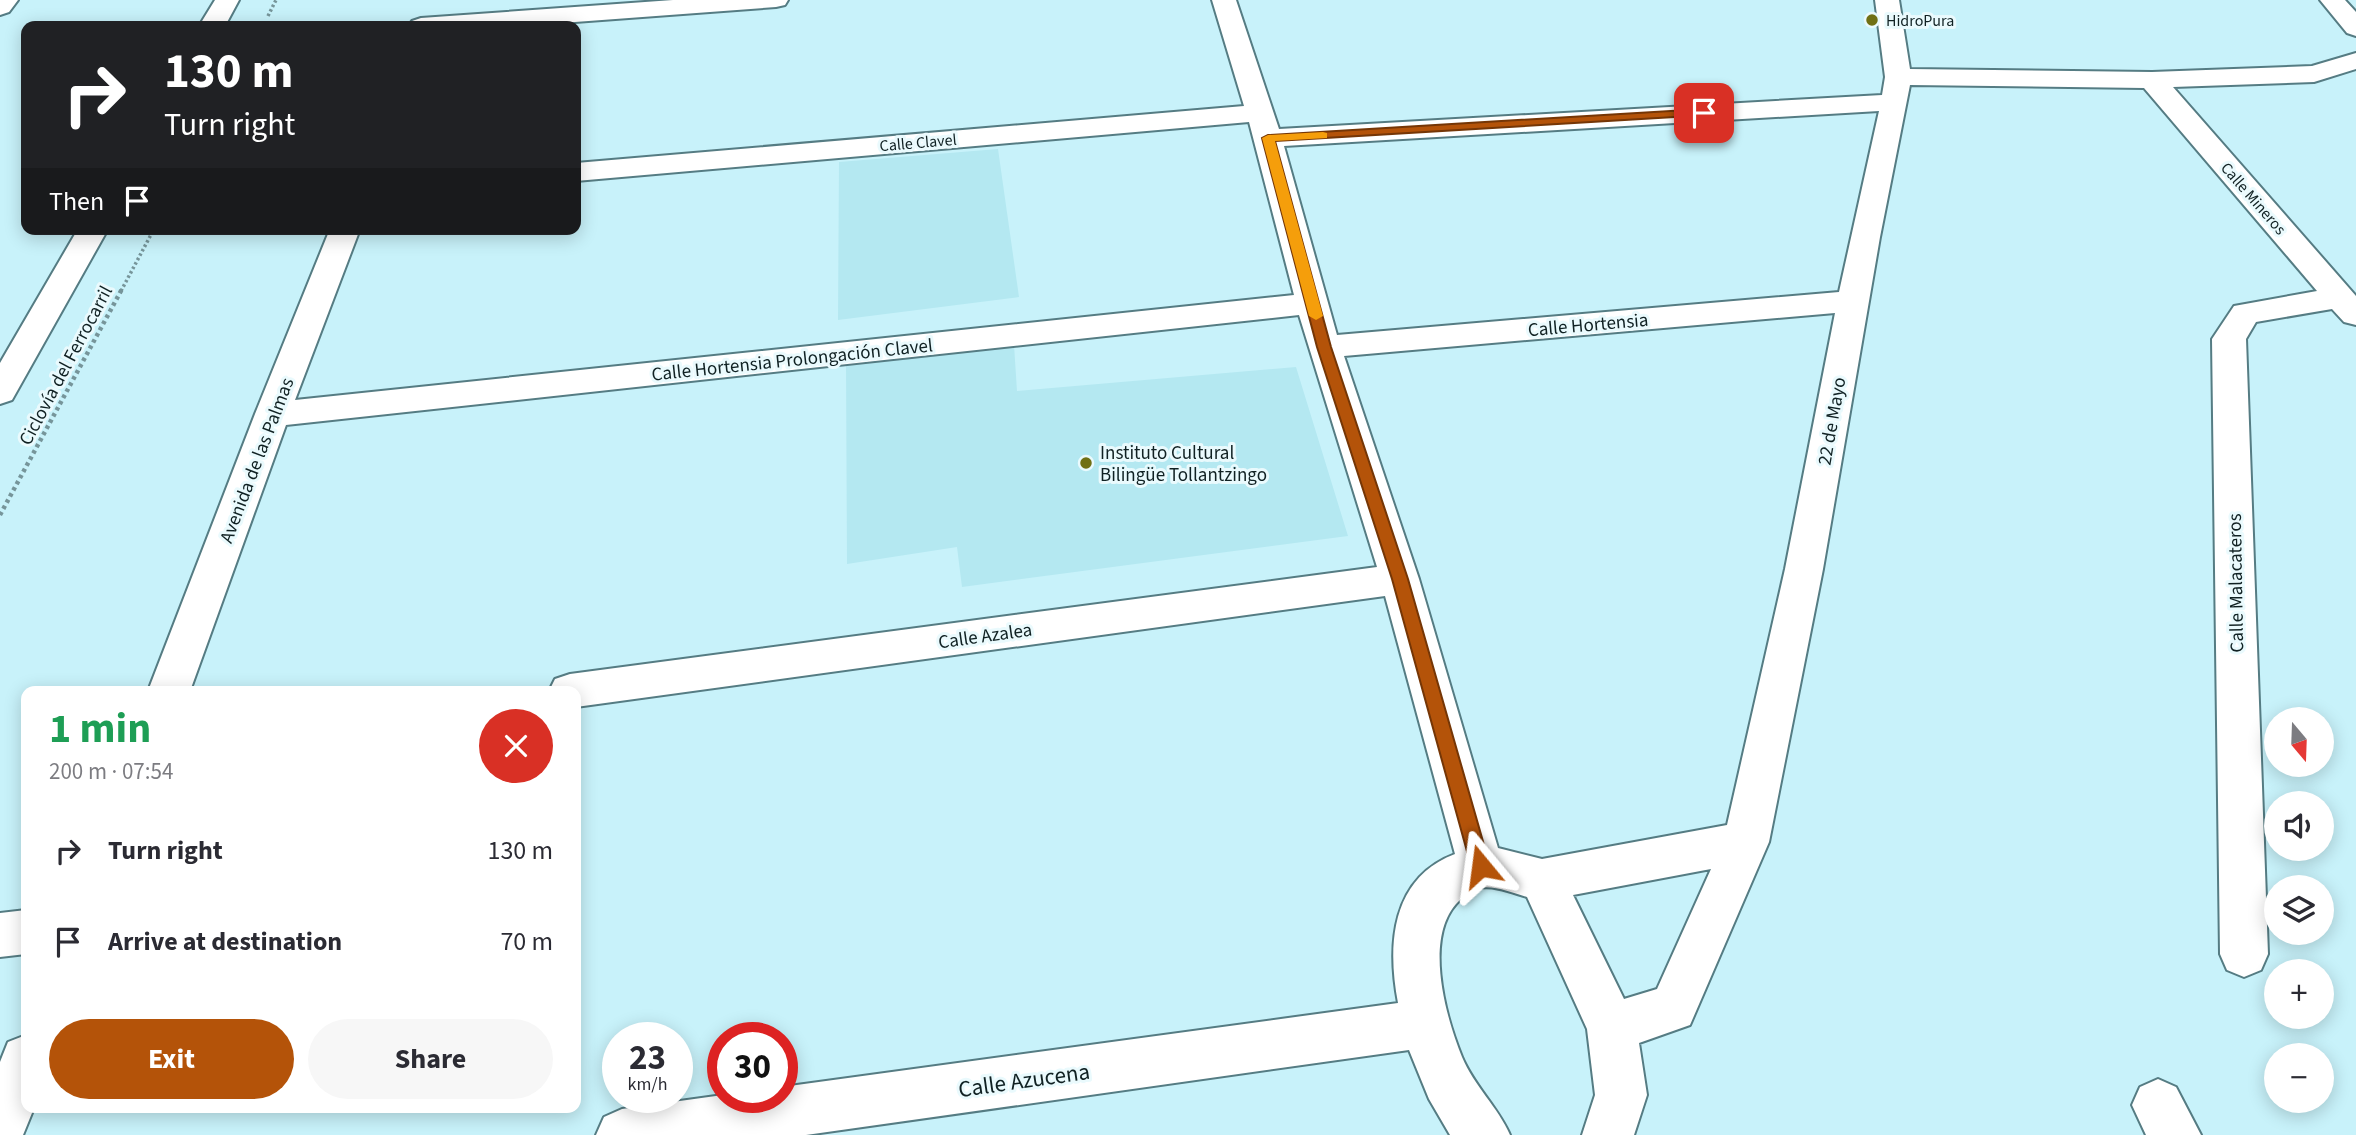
<!DOCTYPE html>
<html lang="en">
<head>
<meta charset="utf-8">
<style>
  :root { --surface:#fff; --page:#f7f7f7; --text:#2b2b33; --muted:#7c7c81; --accent:#b45309 }
  body { margin:0; font-family:"Source Sans 3",sans-serif; background:var(--page); color:var(--text); height:100vh; display:flex; flex-direction:column; font-size:26px; white-space:nowrap }
  * { box-sizing:border-box; margin:0 }
  p { font-size:23px; color:var(--muted) }
  .icon { flex:none; width:38px; height:38px; fill:none; stroke:currentColor; stroke-width:2; stroke-linecap:round; stroke-linejoin:round }
  .map { position:relative; flex:1; overflow:hidden }
  .sheet { position:absolute; left:21px; top:686px; width:560px; height:427px; display:flex; flex-direction:column; background:var(--surface); border-radius:14px; box-shadow:0 4px 18px #0003 }
  .sheet>* { flex:none }
  .banner { position:absolute; left:21px; top:21px; width:560px; height:214px; border-radius:14px; box-shadow:0 4px 18px #0003; background:#202124; color:#fff; overflow:hidden }
  .needle { width:46px; rotate:161deg }
  .tools { position:absolute; left:2264px; top:707px; display:grid; gap:14px }
  .tools a { display:grid; place-items:center; width:70px; height:70px; border-radius:50%; background:var(--surface); box-shadow:0 4px 18px #0003; font-size:35px }
  .speed { position:absolute; left:602px; top:1022px; display:flex; gap:14px; font-size:35px; font-weight:700; text-align:center }
  .speed>* { display:grid; place-content:center; width:91px; height:91px; border-radius:50%; background:var(--surface); box-shadow:0 4px 18px #0003; line-height:1 }
  .speed small { font-size:18px; font-weight:400 }
  .speed .limit { border:10px solid #d22; background:#fff; color:#111 }
  .pin { position:absolute; display:grid; place-items:center; width:60px; height:60px; color:#fff; margin:-30px; border-radius:14px; box-shadow:0 4px 10px #0006 }
  .me { position:absolute; width:77px; margin:-38px; rotate:344deg; stroke-linejoin:round; filter:drop-shadow(0 0 5px #0008) }
  .turn { display:flex; align-items:center; gap:24px; height:147px; padding:0 28px; font-size:32px }
  .turn .icon { width:91px; height:91px; stroke-width:2.5 }
  .turn b { display:block; font-size:49px; line-height:60px }
  .then { display:flex; align-items:center; height:66px; padding:0 28px; background:#0003; gap:14px; font-size:26px }
  .round { display:grid; place-items:center; flex:none; width:74px; height:74px; border-radius:37px; background:var(--page) }
  .summary { display:flex; align-items:center; justify-content:space-between; height:119px; padding:0 28px }
  h1 { font-size:42px; font-weight:700; line-height:52px; color:#1e9e55 }
  .button { display:flex; gap:14px; margin-top:auto; padding:14px 28px }
  .button a { flex:1; height:80px; border-radius:42px; background:var(--accent); color:#fff; font-size:28px; font-weight:700; line-height:80px; text-align:center }
  .button a+a { background:var(--page); color:var(--text) }
  ul { padding:0; list-style:none }
  li { display:flex; align-items:center; gap:21px; height:91px; padding:0 28px }
  li div { flex:1 }
  li b { display:block; font-size:26px }
  li em { font-style:normal }
  .map>svg:first-child { display:block }
  .built { fill:#b4e8f1 }
  .lines { fill:none; stroke-linecap:round; stroke-linejoin:round }
  .minor-casing { stroke:#557c83; stroke-width:4 }
  .path-far1 { stroke:#76959a; stroke-width:3.5; stroke-dasharray:2.5 2.5; stroke-linecap:butt }
  .path { stroke:#76959a; stroke-width:4.5; stroke-dasharray:3.5 3.5; stroke-linecap:butt }
  .minor { fill:#fff; fill-rule:evenodd }
  .route { fill:#b45309; stroke:#753606; stroke-width:2 }
  .slow { fill:#f59e0b }
  .poi-dot { fill:#707014; stroke:#eafafd; stroke-width:2.5 }
  .labels { text-anchor:middle; stroke-width:6; stroke-linejoin:round; paint-order:stroke }
  .far-poi-label { font-size:16px; fill:#102123; stroke:#eafafd; text-anchor:start }
  .far-street-label { font-size:16px; fill:#102123; stroke:#eafafd }
  .street-label { font-size:19px; fill:#102123; stroke:#eafafd }
  .poi-label { font-size:19px; fill:#102123; stroke:#eafafd; text-anchor:start }
  .near-street-label { font-size:23px; fill:#102123; stroke:#eafafd }
</style>
</head>
<body>
<div class="map">
<svg width="2356" height="1135" viewBox="0 0 2356 1135">
  <rect width="100%" height="100%" fill="#c8f2fa"/>
  <!-- built -->
  <path class="built" d="M998 149 1019 297 838 320 839 162Z
    M1014 345 1017 391 1296 367 1348 536 962 587 957 547 847 564 846 363Z"/>
  <g class="lines">
    <!-- minor casing -->
    <g class="minor-casing">
      <path id="minor" d="M0 0H18L9 12 0 15Z
        M215 0H239L225 26H199Z
        M673 0H788L785 5 776 7 521 26H408L412 21 421 18Z
        M1212 0H1236L1279 129 1882 95 1885 77 1875 0H1899L1910 69 2152 72 2312 66 2356 53V69L2314 82 2173 87 2356 296V325L2344 322 2332 309 2256 322 2246 339 2268 954 2261 970 2244 977 2227 970 2220 954 2212 339 2234 306 2317 291 2144 88 1910 85 1880 237 1823 569 1769 842 1690 1025 1639 1043 1647 1095 1634 1135H1582L1595 1095 1587 1029 1527 897C1513 893 1494 885 1479 888 1472 889 1466 894 1461 899 1422 933 1445 1015 1462 1057 1474 1086 1498 1107 1510 1135H1450L1429 1099 1409 1050 806 1135H596L604 1117 622 1109 723 1095V1097H782V1087L1398 1003C1387 945 1391 878 1455 854L1385 596 576 707V691H549L555 679 570 674 1377 567 1299 315 286 425 190 691H148L255 414 330 229H360L295 400 1294 295 1249 122 576 181V163L1244 106ZM1879 111 1839 292 1337 335 1284 146ZM1835 313 1785 569 1727 825 1542 859 1498 848 1419 579 1344 356ZM1711 869 1657 989 1624 999 1573 895Z
        M2320 0H2345L2356 12V36L2347 33Z
        M78 229H108L12 400 0 404V363Z
        M26 910V954L0 957V913Z
        M26 1035V1108H34L23 1135H0V1062L8 1042Z
        M2158 1079 2176 1087 2201 1135H2146L2132 1105 2140 1087Z"/>
    </g>
    <!-- path-far1 -->
    <path class="path-far1" d="M268 16 276 0
      M121 291 154 229"/>
    <!-- path -->
    <path class="path" d="M0 515 122 289"/>
    <!-- minor -->
    <use href="#minor" class="minor"/>
  </g>
  <!-- route -->
  <path class="route" d="M1704 109 1710 113 1708 115 1275 141 1331 347 1408 579 1490 866 1487 872 1481 875 1474 872 1471 866 1392 579 1317 347 1262 138 1268 135Z"/>
  <!-- slow -->
  <path class="slow" d="M1323 132 1327 133V138L1275 141 1323 316 1316 320 1309 316 1262 138 1268 135Z"/>
  <!-- markers -->
  <g class="poi-dot">
    <circle cx="1872" cy="20" r="7"/>
    <circle cx="1086" cy="463" r="7"/>
  </g>
  <g class="labels">
    <!-- far-poi labels -->
    <g class="far-poi-label">
      <text x="1886" y="26">HidroPura</text>
    </g>
    <!-- far-street labels -->
    <g class="far-street-label">
      <text transform="translate(918 142) rotate(-5)" y="6">Calle Clavel</text>
      <text transform="translate(2254 198) rotate(49)" y="6">Calle Mineros</text>
    </g>
    <!-- street labels -->
    <g class="street-label">
      <text transform="translate(1588 324) rotate(-5)" y="7">Calle Hortensia</text>
      <text transform="translate(792 359) rotate(-6)" y="7">Calle Hortensia Prolongación Clavel</text>
      <text transform="translate(65 365) rotate(-62)" y="7">Ciclovía del Ferrocarril</text>
      <text transform="translate(1831 421) rotate(-80)" y="7">22 de Mayo</text>
      <text transform="translate(256 460) rotate(-69)" y="7">Avenida de las Palmas</text>
      <text transform="translate(2235 583) rotate(-91)" y="7">Calle Malacateros</text>
      <text transform="translate(985 635) rotate(-8)" y="7">Calle Azalea</text>
    </g>
    <!-- poi labels -->
    <g class="poi-label">
      <text x="1100" y="459">Instituto Cultural<tspan x="1100" dy="22">Bilingüe Tollantzingo</tspan></text>
    </g>
    <!-- near-street labels -->
    <g class="near-street-label">
      <text transform="translate(1024 1080) rotate(-8)" y="8">Calle Azucena</text>
    </g>
  </g>
</svg>
<div class="tools">
<a><svg class="needle" viewBox="-14 -14 28 28"><path d="M0-13l5 13h-10z" fill="#e53935"/><path d="M0 13l5-13h-10z" fill="#7c7c81"/></svg></a>
<a><svg class="icon" aria-label="sound" viewBox="0 0 24 24"><path d="M4 9h4l5-4v14l-5-4H4zM17 9q2 3 0 6"/></svg></a>
<a><svg class="icon" aria-label="layers" viewBox="0 0 24 24"><path d="M12 4l9 5-9 5-9-5zM3 14l9 5 9-5"/></svg></a>
<a>+</a>
<a>−</a>
</div>
<div class="speed"><div>23<small>km/h</small></div><div class="limit">30</div></div>
<div class="pin" style="left:1704px;top:113px;background:#d93025"><svg class="icon" aria-label="arrive" viewBox="0 0 24 24"><path d="M6 21V4h12l-3 4 3 4H6"/></svg></div>
<svg class="me" style="left:1481px;top:866px" viewBox="-20 -20 40 40"><path d="M0-17L14 15 0 8-14 15z" fill="#b45309" stroke="#fff" stroke-width="4"/></svg>
<div class="banner">
<div class="turn"><svg class="icon" aria-label="right" viewBox="0 0 24 24"><path d="M7 20v-9h11M14 6l5 5-5 5"/></svg><div><b>130 m</b>Turn right</div></div>
<div class="then">Then<svg class="icon" aria-label="arrive" viewBox="0 0 24 24"><path d="M6 21V4h12l-3 4 3 4H6"/></svg></div>
</div>
<section class="sheet">
<div class="summary"><div><h1>1 min</h1><p>200 m · 07:54</p></div><a class="round" style="background:#d93025;color:#fff"><svg class="icon" aria-label="close" viewBox="0 0 24 24"><path d="M6 6l12 12M18 6L6 18"/></svg></a></div>
<ul>
<li><svg class="icon" aria-label="right" viewBox="0 0 24 24"><path d="M7 20v-9h11M14 6l5 5-5 5"/></svg><div><b>Turn right</b></div><em>130 m</em></li>
<li><svg class="icon" aria-label="arrive" viewBox="0 0 24 24"><path d="M6 21V4h12l-3 4 3 4H6"/></svg><div><b>Arrive at destination</b></div><em>70 m</em></li>
</ul>
<div class="button"><a>Exit</a><a>Share</a></div>
</section>
</div>
</body>
</html>
